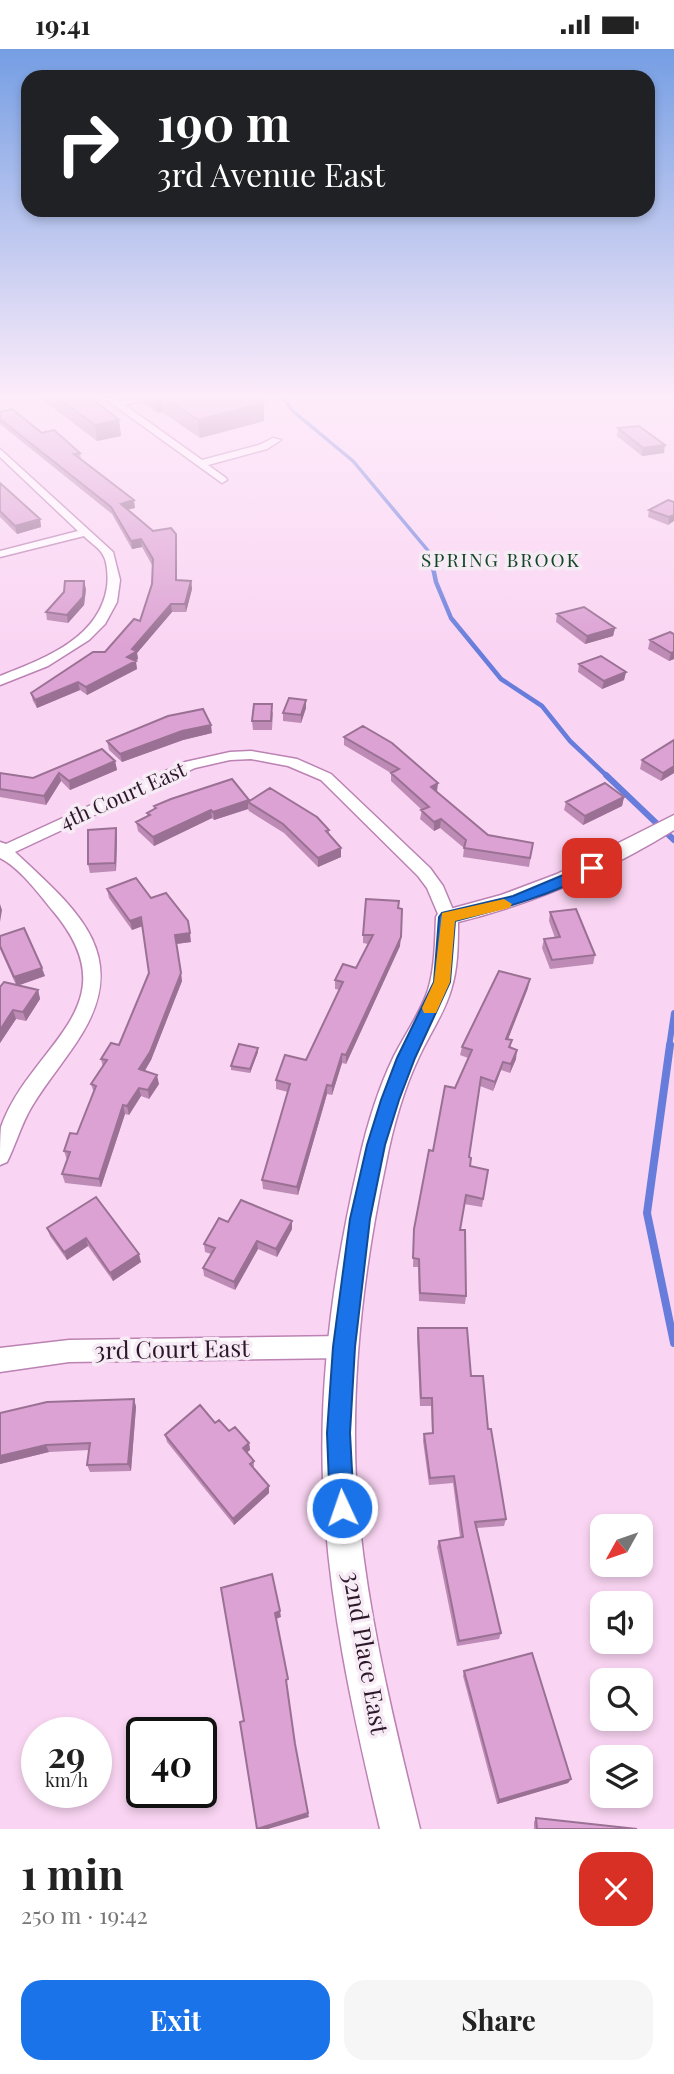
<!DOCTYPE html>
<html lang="en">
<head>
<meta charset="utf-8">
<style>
  :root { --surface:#fff; --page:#f6f6f6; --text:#222; --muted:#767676; --accent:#1a73e8 }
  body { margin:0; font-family:"Playfair Display",serif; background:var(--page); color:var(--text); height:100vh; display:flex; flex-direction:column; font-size:26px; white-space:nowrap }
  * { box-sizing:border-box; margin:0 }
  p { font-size:23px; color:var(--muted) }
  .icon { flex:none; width:38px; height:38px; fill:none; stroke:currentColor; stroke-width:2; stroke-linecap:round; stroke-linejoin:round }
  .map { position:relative; height:1780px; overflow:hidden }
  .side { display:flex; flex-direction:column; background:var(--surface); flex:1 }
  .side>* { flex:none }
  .hud { position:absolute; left:21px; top:21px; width:634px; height:147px; border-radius:21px; box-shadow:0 4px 10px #0003; background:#202124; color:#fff; overflow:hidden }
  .needle { width:46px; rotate:230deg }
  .controls { position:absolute; left:590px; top:1465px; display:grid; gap:14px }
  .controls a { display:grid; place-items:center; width:63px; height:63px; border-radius:14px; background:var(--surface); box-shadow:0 4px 10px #0003; font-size:35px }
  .speed { position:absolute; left:21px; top:1668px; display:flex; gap:14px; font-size:35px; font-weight:700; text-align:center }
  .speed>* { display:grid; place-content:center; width:91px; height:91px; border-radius:50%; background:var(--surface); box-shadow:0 4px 10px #0003; line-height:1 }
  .speed small { font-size:18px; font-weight:400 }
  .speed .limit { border:4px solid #111; border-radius:10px; background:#fff; color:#111 }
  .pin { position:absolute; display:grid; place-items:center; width:60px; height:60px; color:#fff; margin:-30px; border-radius:14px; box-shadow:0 4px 10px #0006 }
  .me { position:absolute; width:77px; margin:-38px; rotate:357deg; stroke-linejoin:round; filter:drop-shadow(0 0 5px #0008) }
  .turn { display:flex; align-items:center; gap:24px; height:147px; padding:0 21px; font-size:32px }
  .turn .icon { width:91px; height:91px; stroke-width:2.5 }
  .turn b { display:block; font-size:49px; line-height:60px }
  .round { display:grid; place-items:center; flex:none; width:74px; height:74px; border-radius:21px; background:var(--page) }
  .summary { display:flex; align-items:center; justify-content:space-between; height:119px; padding:0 21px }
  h1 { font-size:42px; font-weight:700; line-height:52px }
  .cta { display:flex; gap:14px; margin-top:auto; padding:14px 21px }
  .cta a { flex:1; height:80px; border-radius:21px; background:var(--accent); color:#fff; font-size:28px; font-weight:700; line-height:80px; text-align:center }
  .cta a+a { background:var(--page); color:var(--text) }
  .status { display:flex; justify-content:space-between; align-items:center; height:49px; padding:0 35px; background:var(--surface); direction:ltr }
  .status svg { height:19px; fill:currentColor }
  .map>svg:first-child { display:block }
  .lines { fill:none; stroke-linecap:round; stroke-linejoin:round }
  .stream-far3 { stroke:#687ddb; stroke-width:3.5 }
  .stream-far2 { stroke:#687ddb; stroke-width:4.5 }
  .stream-far1 { stroke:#687ddb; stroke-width:6 }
  .stream { stroke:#687ddb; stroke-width:8 }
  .minor-casing { stroke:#bb82b3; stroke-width:3 }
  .tertiary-casing { stroke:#bb82b3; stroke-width:3 }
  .minor { fill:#fff; fill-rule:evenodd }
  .tertiary { fill:#fff; fill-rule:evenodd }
  .wall { fill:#bd8bb5 }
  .shaded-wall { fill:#9a7194 }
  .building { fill:#dca2d3; stroke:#9a7194; stroke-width:2 }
  .route { fill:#1a73e8; stroke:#114b97; stroke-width:2 }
  .slow { fill:#f59e0b }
  .labels { text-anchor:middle; stroke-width:7; stroke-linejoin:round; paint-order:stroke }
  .far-neighbourhood-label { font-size:19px; letter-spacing:2px; fill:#114725; stroke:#f7ebf5 }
  .street-label { font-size:21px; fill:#2d172a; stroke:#f7ebf5 }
  .near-street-label { font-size:24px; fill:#2d172a; stroke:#f7ebf5 }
</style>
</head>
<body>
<div class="status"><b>19:41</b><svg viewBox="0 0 49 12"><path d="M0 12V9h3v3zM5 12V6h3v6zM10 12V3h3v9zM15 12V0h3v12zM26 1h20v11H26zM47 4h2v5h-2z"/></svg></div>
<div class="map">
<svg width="674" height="1780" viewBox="0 0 674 1780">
  <rect width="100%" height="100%" fill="#fad5f3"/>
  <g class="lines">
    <!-- stream-far3 -->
    <path class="stream-far3" d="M283 349 294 363 353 412 430 504 432 516"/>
    <!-- stream-far2 -->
    <path class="stream-far2" d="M432 514 436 533 451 569 501 630 542 657 570 692 608 728"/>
    <!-- stream-far1 -->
    <path class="stream-far1" d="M606 726 674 791
      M669 998 674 964"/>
    <!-- stream -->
    <path class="stream" d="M670 996 647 1164 674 1294"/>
    <!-- minor casing -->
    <g class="minor-casing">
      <path id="minor" d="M104 349H115L119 352 151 349 125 356 202 411 259 396 273 389 281 391 267 400 208 416 226 429 227 431 222 434Z
        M0 400 113 503 120 531 117 553 105 575 89 591 48 617 0 636V627C43 610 99 590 107 538 108 530 108 514 103 506 100 499 89 493 84 487L0 508V502L78 482 0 408Z
        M251 702 297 710 331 725 430 819 443 837 456 868 453 872H441L427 839 418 827 321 731 288 717 251 710 230 711 195 719 15 803C72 857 131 902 83 983 67 1010 46 1033 31 1059 21 1076 16 1095 7 1113L0 1116C0 1104 0 1089 1 1078 30 995 134 958 53 862 39 845 19 818 0 809V793L6 795 185 713 230 703Z
        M344 1287 352 1290 356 1298 352 1306 344 1309 69 1313 0 1323V1299L69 1291Z"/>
    </g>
    <!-- tertiary casing -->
    <g class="tertiary-casing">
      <path id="tertiary" d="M674 766V781C606 823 536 854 458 873 458 896 458 919 451 941 444 965 429 986 419 1008 403 1042 393 1078 386 1114 364 1217 351 1325 356 1431 363 1549 392 1665 420 1780H380C353 1665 327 1549 323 1431 319 1325 335 1215 359 1112 367 1076 378 1040 394 1007 405 985 420 965 428 941 435 918 435 892 436 868L439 863 501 846 557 825Z"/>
    </g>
    <!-- minor -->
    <use href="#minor" class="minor"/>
    <!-- tertiary -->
    <use href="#tertiary" class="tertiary"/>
  </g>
  <!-- wall -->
  <path class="wall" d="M40 349H91L119 371 121 387 97 392Z
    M142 349H255L264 372 200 389 162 363 157 364 143 354Z
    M0 363 80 404 81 411 135 459 128 460 153 482 176 485 177 531 191 532 192 540 186 563H172L137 604 138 610 135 612 137 620 87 646 80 641 37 659 33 652 31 644 105 603 140 572 152 535V516L142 498 132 500 112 465 0 375Z
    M618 379 664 404 642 407 617 387Z
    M0 434 40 470 41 478 17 485 0 468Z
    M674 453 668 476 648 468 649 461Z
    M86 540 84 556 68 574 47 571 46 563Z
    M557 565 615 579 613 587 585 595 556 573Z
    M674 585V610L669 612 648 600 650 591Z
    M579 615 626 623 624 631 602 640 578 623Z
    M306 659 301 674 283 672V664Z
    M273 663 272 681H253L252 672Z
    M212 684 183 691 122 713 109 701 107 692Z
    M344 688 437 743 488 786 533 794 529 818 463 808 464 799 440 779 434 782 420 770 422 761 391 732V724L344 696Z
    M674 691V724L661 732 640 720 642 711Z
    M115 712 117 721 70 741 61 732 46 756 0 748V724L33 729Z
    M624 748 622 757 583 776 564 761 566 753Z
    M249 752 329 781V786L341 808 318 818 284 784 249 762 248 760 214 771 212 769 154 797 138 782 136 773 148 768 147 764 155 760 154 757Z
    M116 779 117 788 116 822 90 824 88 815Z
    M107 840 151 849 191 893 176 895 182 932 151 1011 145 1022 159 1035 149 1050 141 1047 129 1066 125 1065 101 1138 65 1134 62 1125 67 1111 64 1102 77 1085 94 1044 91 1035 103 1018 101 1010 119 996 149 924 142 877 132 881 109 849Z
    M398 859 400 897 346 1015 342 1014 332 1046 327 1045 298 1146 263 1140 262 1131 288 1043 276 1040V1031L306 1011 340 941 335 940V931L356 919 368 895 363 894V886Z
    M550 863 595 906 593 915 550 920 542 899 544 890 555 889 549 872Z
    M0 887 45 927 19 936 38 941 40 950 26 972 16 970 0 994V938L16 936 0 900Z
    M528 939 508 990 516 1010 510 1024 501 1021 493 1042 480 1037 469 1108 470 1117 488 1121 482 1158 464 1155 460 1181 466 1247 465 1255 419 1252 418 1218H413L414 1180 433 1102 455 1039 468 1009 460 1006 462 998Z
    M258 1003 250 1024 231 1021V1017Z
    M96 1148 141 1213 113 1232 88 1197 67 1211 50 1187 47 1179Z
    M292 1172V1180L277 1208 258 1200 235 1241 204 1227 203 1219 211 1205 205 1203 204 1195 228 1173Z
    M418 1279 471 1327 488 1380 506 1470 504 1477 477 1479 501 1584 499 1590 457 1597 437 1498 439 1492 460 1488 453 1434 429 1436 423 1392 424 1385 432 1384 431 1357H420L417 1287Z
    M134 1350 136 1358 131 1422 90 1423 87 1416 89 1401 49 1403 0 1415V1364Z
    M215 1374 249 1394 250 1401 247 1403 254 1412V1419L269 1444 234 1476 167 1393 165 1386Z
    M464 1622 571 1730 568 1734 497 1755 463 1627Z
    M536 1769 637 1780H534V1773Z"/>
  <!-- shaded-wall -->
  <path class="shaded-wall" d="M156 349H160L162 363 157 364Z
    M264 354V372L200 389 198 371Z
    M119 371 121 387 97 392 95 376Z
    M665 396 664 404 642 407 643 399Z
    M134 451 135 459 122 462 121 455Z
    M674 466V472L668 476 669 468Z
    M40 470 41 478 17 485 15 477Z
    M141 490 142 498 132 500 131 492Z
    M84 532 86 540 84 556 68 574 67 566Z
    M191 532 192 540 186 563 185 555Z
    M171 555 172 563 137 604 138 610 133 613 136 612 137 620 87 646 86 638 127 608 132 600Z
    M615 579 613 587 585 595 587 587Z
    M674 603V610L669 612 671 604Z
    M626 623 624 631 602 640 604 632Z
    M78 633 80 641 37 659 35 651Z
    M306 651V659L301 674V666Z
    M211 676 212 684 183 691 122 713 120 705 182 682Z
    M115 712 117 721 70 741 69 732Z
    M674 717V724L661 732 663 724Z
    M59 724 61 732 46 756 44 747Z
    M438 734 437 743 431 738Z
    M624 748 622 757 583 776 585 767Z
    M249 751V754L248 753V760L214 771 213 763Z
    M211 761 212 769 154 797 153 788Z
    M441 770 440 779 434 782V773Z
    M116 779 117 788 116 822 115 814Z
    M341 799V808L318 818V809Z
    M0 855 2 861 0 873Z
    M141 868 143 877 132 881 130 872Z
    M190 884 191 893 176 895 175 886Z
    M401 888 400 897 346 1015V1006Z
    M42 919 45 927 17 937 14 928Z
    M181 924 182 932 151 1011 140 1029 139 1020Z
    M530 930 528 939 505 998 506 990Z
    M38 941 40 950 26 972 23 963Z
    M13 961 16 970 0 994V981Z
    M258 999V1003L250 1024V1020Z
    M517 1001 516 1010 510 1024 511 1015Z
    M342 1005V1014L332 1046V1037Z
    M503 1013 501 1021 493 1042 495 1033Z
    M157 1026 159 1035 149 1050 148 1041Z
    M327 1036V1045L298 1146 297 1138Z
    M139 1039 141 1047 129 1066 127 1057Z
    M123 1056 125 1065 101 1138 99 1130Z
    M292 1172V1180L277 1208 276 1200Z
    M86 1189 88 1197 67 1211 64 1203Z
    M257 1192 258 1200 235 1241 234 1233Z
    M139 1205 141 1213 113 1232 110 1224Z
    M134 1350 136 1358 131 1422 128 1415Z
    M249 1394 250 1401 244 1406 243 1399Z
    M46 1396 49 1403 0 1415V1407Z
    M269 1437V1444L234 1476 233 1470Z
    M280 1562 281 1568 276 1570 275 1564Z
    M571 1730 568 1734 497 1755 499 1751Z
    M308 1764 309 1768 268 1780H257Z"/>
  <!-- building -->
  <path class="building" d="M58 349H91L119 371 95 376Z
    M165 349H255L264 354 198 371Z
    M12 360 42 384 54 381 80 404 74 405 134 451 121 455 153 482 171 479 176 485V531L191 532 185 555H171L132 600 137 602 127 608 136 612 86 638 78 633 35 651 31 644 93 603H105L134 570 140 572 152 535 153 510 141 490 131 492 111 458 0 370V363Z
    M639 377 665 396 643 399 618 379Z
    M0 434 40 470 15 477 0 462Z
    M668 451 674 453V466L669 468 649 461Z
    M65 532H84L83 548 67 566 46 563 64 543Z
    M584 558 615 579 587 587 557 565Z
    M670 583 674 585V603L671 604 650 591Z
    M601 607 626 623 604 632 579 615Z
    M289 649 306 651 301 666 283 664Z
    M254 655H272L271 672H252Z
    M203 660 211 676 182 682 120 705 107 692 168 667Z
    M363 677 392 694 438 734 431 738 488 786 533 794 530 809 464 799 466 791 441 770 434 773 421 761 429 758 391 724 399 720 344 688Z
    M674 691V717L663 724 642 711Z
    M102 700 115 712 69 732 59 724 44 747 0 740V724L33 729Z
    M232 730 249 751 213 763 211 761 153 788 136 773 150 766 147 764 156 759 154 757 171 750Z
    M605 734 624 748 585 767 566 753Z
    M270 739 317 768 329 781 326 782 341 799 318 809 283 775 248 753Z
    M116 779 115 814 88 815V781Z
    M136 829 151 849 166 844 188 872 190 884 175 886 181 924 150 1003 139 1020 157 1026 148 1041 139 1039 127 1057 123 1056 99 1130 62 1125 70 1103 64 1102 70 1084 77 1085 96 1037 91 1035 107 1011 101 1010 111 994 119 996 149 924 141 868 130 872 107 840Z
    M366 850 399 852 398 859 402 860 401 888 346 1006 342 1005 332 1037 327 1036 297 1138 262 1131 290 1035 276 1031 285 1006 306 1011 343 933 335 931 343 915 356 919 373 886H363Z
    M576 860 595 906 552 911 544 890 560 888 550 863Z
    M24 879 42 919 14 928 0 897V887Z
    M499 922 530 930 506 990 512 991 509 998 517 1001 511 1015 503 1013 495 1033 481 1028 469 1108 471 1109 470 1117 488 1121 483 1150 466 1146 460 1181H465L466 1247 420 1244 419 1210 413 1209 414 1180 429 1101 433 1102 445 1037 455 1039 472 1001 462 998Z
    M4 933 38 941 23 963 13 961 0 981V938Z
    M239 995 258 999 250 1020 231 1017Z
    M96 1148 139 1205 110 1224 86 1189 64 1203 47 1179Z
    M241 1151 292 1172 276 1200 257 1192 234 1233 203 1219 215 1199 204 1195 219 1169 228 1173Z
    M418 1279H467L471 1327H483L488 1380H491L506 1470 475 1473 501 1584 459 1592 439 1492 463 1488 454 1427 430 1429 424 1385 433 1384 432 1349H421Z
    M134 1350 128 1415 87 1416 90 1394 46 1396 0 1407V1364L47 1353Z
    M200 1356 215 1374 219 1371 229 1382 235 1378 249 1394 243 1399 254 1412 250 1415 269 1437 233 1470 165 1386Z
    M272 1525 280 1562 275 1564 288 1630 286 1631 295 1695 308 1764 257 1780 240 1673 244 1672 221 1539Z
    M532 1604 571 1730 499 1751 464 1622Z
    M536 1769 637 1780H537Z"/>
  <!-- sky -->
  <linearGradient id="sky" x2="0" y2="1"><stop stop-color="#759ee3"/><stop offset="0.58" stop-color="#fdecfa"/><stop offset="1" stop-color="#fdecfa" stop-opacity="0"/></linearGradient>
  <rect width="674" height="598" fill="url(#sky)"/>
  <!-- route -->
  <path class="route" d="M592 814 599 819 597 822C551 846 505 859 455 872L450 933 415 1009 399 1051 385 1096 370 1170 355 1298 350 1384 354 1459 351 1467 342 1471 334 1467 330 1459 327 1384 333 1298 350 1170 367 1096 381 1051 397 1009 434 933 439 868 442 864 513 847Z"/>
  <!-- slow -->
  <path class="slow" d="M504 850 512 855 509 859 455 872 450 933 436 964H424L422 959 434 933 442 864Z"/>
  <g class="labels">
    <!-- far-neighbourhood labels -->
    <g class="far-neighbourhood-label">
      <text x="501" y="518">SPRING BROOK</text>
    </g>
    <!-- street labels -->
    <g class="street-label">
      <text transform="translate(123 747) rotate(-24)" y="7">4th Court East</text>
    </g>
    <!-- near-street labels -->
    <g class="near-street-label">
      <text transform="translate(172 1301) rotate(-1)" y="8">3rd Court East</text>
      <text transform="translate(365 1604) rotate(80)" y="8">32nd Place East</text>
    </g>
  </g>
</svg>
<div class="controls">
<a><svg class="needle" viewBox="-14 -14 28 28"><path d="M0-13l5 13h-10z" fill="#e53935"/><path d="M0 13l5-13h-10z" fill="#767676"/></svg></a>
<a><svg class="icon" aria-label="sound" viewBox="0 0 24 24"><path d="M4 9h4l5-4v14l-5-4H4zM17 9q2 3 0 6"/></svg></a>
<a><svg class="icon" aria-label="search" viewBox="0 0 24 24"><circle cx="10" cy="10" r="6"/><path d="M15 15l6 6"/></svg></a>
<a><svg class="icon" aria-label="layers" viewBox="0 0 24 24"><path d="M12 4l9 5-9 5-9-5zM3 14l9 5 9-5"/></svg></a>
</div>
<div class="speed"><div>29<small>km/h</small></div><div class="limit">40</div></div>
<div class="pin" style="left:592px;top:819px;background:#d93025"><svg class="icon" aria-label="arrive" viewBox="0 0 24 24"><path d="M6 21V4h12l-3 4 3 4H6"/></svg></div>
<svg class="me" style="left:342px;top:1459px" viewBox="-20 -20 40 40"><circle r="17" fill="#1a73e8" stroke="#fff" stroke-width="3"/><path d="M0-11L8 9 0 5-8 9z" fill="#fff"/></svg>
<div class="hud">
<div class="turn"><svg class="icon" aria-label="right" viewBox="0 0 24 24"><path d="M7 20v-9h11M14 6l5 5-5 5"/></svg><div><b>190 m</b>3rd Avenue East</div></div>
</div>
</div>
<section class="side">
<div class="summary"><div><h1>1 min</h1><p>250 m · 19:42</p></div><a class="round" style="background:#d93025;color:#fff"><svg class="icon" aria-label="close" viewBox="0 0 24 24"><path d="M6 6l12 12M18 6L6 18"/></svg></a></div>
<div class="cta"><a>Exit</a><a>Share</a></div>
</section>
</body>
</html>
